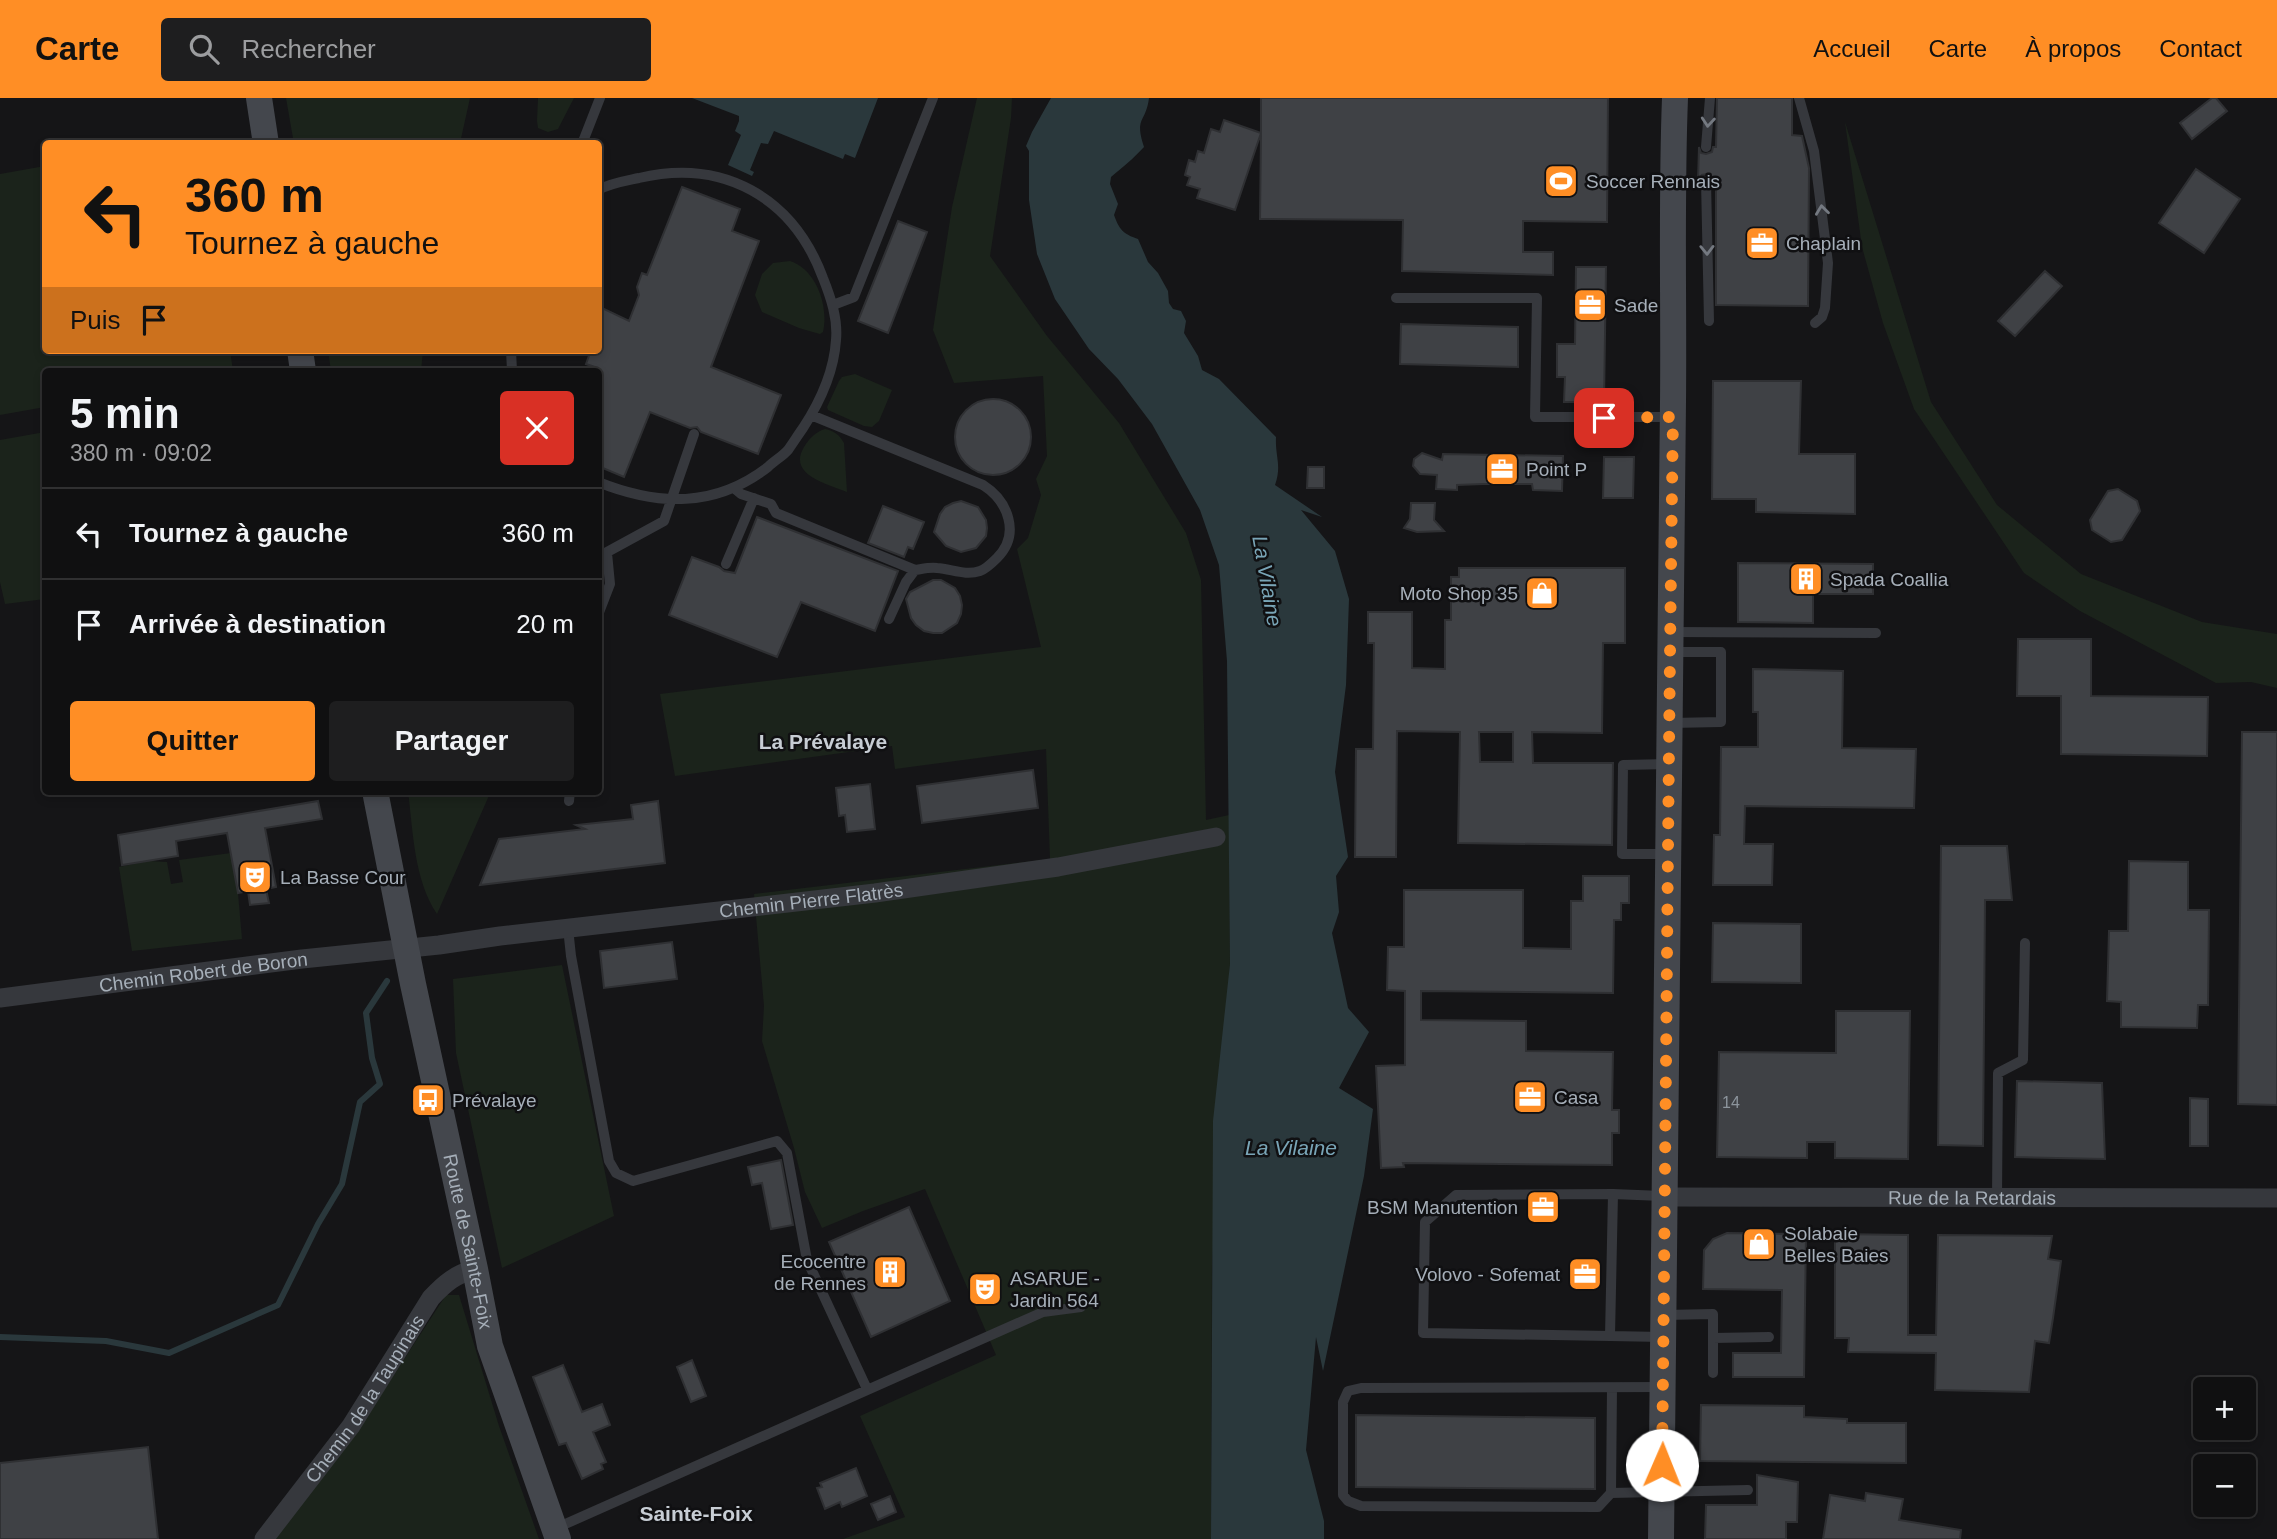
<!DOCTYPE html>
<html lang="fr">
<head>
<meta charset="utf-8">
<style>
  :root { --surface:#101011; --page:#1e1e1f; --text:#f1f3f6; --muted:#9c9d9f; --line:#303031; --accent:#ff8e25 }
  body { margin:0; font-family:Arial,sans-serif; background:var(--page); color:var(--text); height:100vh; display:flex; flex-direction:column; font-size:26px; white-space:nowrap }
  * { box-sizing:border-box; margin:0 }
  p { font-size:23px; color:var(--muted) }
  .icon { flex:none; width:38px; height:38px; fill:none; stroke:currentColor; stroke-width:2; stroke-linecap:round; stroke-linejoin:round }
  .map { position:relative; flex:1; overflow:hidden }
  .panel { position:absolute; left:42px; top:270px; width:560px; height:427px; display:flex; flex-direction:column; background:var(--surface); border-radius:7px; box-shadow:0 4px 10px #0003,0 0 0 2px var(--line) }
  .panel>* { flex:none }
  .top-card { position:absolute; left:42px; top:42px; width:560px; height:214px; border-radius:7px; box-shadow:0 4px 10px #0003,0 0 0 2px var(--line); background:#ff8e25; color:#111; overflow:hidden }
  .tools { position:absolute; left:2193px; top:1279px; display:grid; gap:14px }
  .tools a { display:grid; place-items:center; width:63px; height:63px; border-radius:7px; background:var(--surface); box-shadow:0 4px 10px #0003,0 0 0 2px var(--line); font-size:35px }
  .pin { position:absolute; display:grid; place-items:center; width:60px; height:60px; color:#fff; margin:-30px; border-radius:14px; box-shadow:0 4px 10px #0006 }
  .me { position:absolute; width:77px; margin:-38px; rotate:1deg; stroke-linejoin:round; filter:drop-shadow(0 0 5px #0008) }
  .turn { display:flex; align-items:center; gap:24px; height:147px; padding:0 28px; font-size:32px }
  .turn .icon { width:91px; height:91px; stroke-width:2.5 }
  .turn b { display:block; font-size:49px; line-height:60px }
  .then { display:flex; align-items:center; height:66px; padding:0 28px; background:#0003; gap:14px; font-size:26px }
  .round { display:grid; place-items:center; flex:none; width:74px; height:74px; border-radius:7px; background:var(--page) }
  .summary { display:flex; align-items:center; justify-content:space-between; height:119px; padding:0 28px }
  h1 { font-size:42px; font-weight:700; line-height:52px }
  .cta { display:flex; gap:14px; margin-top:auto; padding:14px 28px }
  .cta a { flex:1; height:80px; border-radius:7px; background:var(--accent); color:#111; font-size:28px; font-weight:700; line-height:80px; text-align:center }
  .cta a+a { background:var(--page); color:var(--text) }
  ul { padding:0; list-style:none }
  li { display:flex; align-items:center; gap:21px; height:91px; padding:0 28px; border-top:2px solid var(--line) }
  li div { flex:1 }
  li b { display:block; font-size:26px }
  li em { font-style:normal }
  header { display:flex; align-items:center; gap:42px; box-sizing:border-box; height:98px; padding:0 35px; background:var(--accent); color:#111 }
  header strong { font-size:33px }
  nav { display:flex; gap:38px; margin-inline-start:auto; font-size:24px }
  .search { width:490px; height:63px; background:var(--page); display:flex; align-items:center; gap:18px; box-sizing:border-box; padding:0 24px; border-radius:7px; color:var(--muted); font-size:26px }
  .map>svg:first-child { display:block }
  .green { fill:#1b231b }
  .water { fill:#2a383c }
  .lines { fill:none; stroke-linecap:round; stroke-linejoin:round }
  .stream { stroke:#2a383c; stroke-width:6 }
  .building { fill:#3f4145; stroke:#2f3033; stroke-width:2; fill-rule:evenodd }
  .lane { stroke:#36383d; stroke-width:10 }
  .street { stroke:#36383d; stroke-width:19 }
  .secondary { stroke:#44474d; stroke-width:26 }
  .oneway { stroke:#747981 }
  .route { stroke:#ff8e25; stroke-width:12; stroke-dasharray:0 21.6 }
  .labels { text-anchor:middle; stroke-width:5; stroke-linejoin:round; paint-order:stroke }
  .number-label { font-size:16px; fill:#8c949c }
  .poi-label { font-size:19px; fill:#a6afb9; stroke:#101012; text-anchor:start }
  .street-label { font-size:19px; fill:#a6afb9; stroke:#101012 }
  .water-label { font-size:21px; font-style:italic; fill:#79a5b7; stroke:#101012 }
  .neighbourhood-label { font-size:21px; font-weight:bold; fill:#c7cdd4; stroke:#101012 }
</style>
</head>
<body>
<header>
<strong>Carte</strong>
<div class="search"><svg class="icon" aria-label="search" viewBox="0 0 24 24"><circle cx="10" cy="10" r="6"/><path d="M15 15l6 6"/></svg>Rechercher</div>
<nav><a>Accueil</a><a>Carte</a><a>À propos</a><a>Contact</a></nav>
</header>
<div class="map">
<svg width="2277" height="1441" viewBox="0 0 2277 1441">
  <rect width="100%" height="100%" fill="#151517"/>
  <!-- green -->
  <path class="green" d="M286 0H470L460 45 294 46Z
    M538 0H574L558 31 548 34 538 30 537 23Z
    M977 0H1012L1011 20 990 158 1047 238 1119 325 1186 435 1201 482 1206 722 1229 717 1230 866 1212 1166 1211 1441H843L905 1419 860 1318 996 1257 925 1091 863 1113 822 1130 805 1094 794 1050 762 943 764 908 754 796 1050 761 1046 651 895 671 892 648 675 678 660 596 1041 549 1017 451 1028 440 1041 397 1036 381 1047 358 1043 278 954 285 933 232 952 109Z
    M1845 24 1931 304 1997 407 2081 476 2202 524 2277 536V590L2251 584 2216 585 2080 513 2024 475 1914 311 1883 225 1862 149Z
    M45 68 46 252H230L233 273H46L45 309 0 317V76Z
    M790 163C816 171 829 208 823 234L820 236 799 230 762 214 755 197 762 176 773 165Z
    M328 252H423L421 273H331Z
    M855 276 892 292 879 323 872 329 864 328 828 312 827 309 839 283 842 279Z
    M825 331C834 333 839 336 844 345L847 394C828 386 787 377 804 349 809 341 815 334 825 331Z
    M45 334V501L5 506 0 484V342Z
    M408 693H491L437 816C414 782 413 733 408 693Z
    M231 755 238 795 242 841 132 853 119 769 149 763 167 764 171 786 183 784 179 762Z
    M562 867 614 1118 502 1170 456 955 453 881Z
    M446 1197H459L499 1328 539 1441H274L363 1324Z"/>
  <!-- water -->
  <path class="water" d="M692 0H878L855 60 845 56 843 61 774 33 768 46 761 45 750 72 754 74 752 78 728 67 741 37 735 33 739 23V18Z
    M1051 0H1149C1146 25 1134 19 1144 49 1133 61 1123 69 1111 79L1110 86 1118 106 1114 117C1119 131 1123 136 1138 141L1148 164 1158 175 1168 193 1169 205 1173 211 1181 213 1186 223 1184 235 1198 258 1202 272 1219 281 1276 339C1275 359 1282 367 1275 387L1322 419 1301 412 1335 453 1349 501 1346 587 1335 674 1348 759 1336 778 1339 814 1332 835 1348 910 1369 934 1339 990 1373 1011 1364 1078 1323 1273 1316 1239 1306 1352 1324 1423V1441H1211L1213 1023 1230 866 1227 563 1219 467 1200 412 1152 326 1118 281 1089 251 1055 201 1037 156 1029 102V53L1026 48 1032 34Z"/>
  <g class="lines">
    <!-- stream -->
    <path class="stream" d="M0 1239 106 1243 169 1255 278 1207 318 1126 342 1086 360 1004 380 986 372 960 366 915 387 883"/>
  </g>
  <!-- building -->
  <path class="building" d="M1261 0H1608L1607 124 1523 123V154H1553V177L1402 173 1403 122 1260 121 1261 35 1235 112 1197 100 1200 91 1187 87 1190 79 1185 77 1189 62 1195 64 1198 53 1204 55 1211 31 1220 34 1224 22 1261 35Z
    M1717 0H1792V37L1802 38 1809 70 1808 208 1716 207V83H1713L1712 79 1707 76 1702 77 1698 83 1699 49 1701 55 1706 56 1712 54 1713 49H1716Z
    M2212 0H2216L2227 13 2192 41 2180 25Z
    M2196 71 2240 101 2204 155 2159 125Z
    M682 89 740 111 732 133 759 143 711 269 781 297 758 356 701 334 697 329 690 330 650 314 624 379 598 368V270L586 266 591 252H598V208L629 223 639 197 637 189 642 175 647 177Z
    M898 123 927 134 888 235 858 223Z
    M1576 169H1606L1604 304H1564L1565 279H1557V246H1575Z
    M2045 173 2062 188 2015 238 1998 223Z
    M1401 226 1518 229V269L1400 266Z
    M1713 283H1801L1799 356H1855V416L1756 414V401H1712Z
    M955 339a38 38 0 1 1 76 0a38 38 0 1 1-76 0Z
    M1422 355 1442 362 1443 356 1563 358 1562 393 1533 392 1532 386H1483L1457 387V392L1436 391 1437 377 1420 376 1413 368 1414 361Z
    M1604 359H1634L1633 400H1603Z
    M1308 369H1324V390H1307Z
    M2118 391 2137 403 2140 413 2122 442 2111 444 2092 432 2090 422 2108 393Z
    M961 403 978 409 986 422 987 430 986 438 976 450 961 454 946 448 934 434 940 416 945 409 953 405Z
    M1411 405H1435L1434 422 1444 433 1417 434 1404 430 1410 421Z
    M883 408 924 424 913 451 908 449 904 459 868 445Z
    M757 419 898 473 875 533 801 504 777 559 669 517 692 459 719 469 724 473 735 475Z
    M1738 465 1873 466V496H1813V525L1738 524Z
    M1459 470H1625V545H1603L1602 635 1532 634 1533 665H1613L1612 747 1458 745 1460 634 1397 633 1396 759H1355L1356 651H1373L1374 545H1368V514H1412V570L1445 571V522H1451V479H1459ZM1479 634H1513V664H1480Z
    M933 482H941L955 490 960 498 962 507 961 516 957 525 942 535H933L924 533 916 527 911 520 906 501 910 494Z
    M2018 541H2091V598L2208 599 2207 658 2061 656V598H2017Z
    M1753 571 1843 573 1842 650 1916 651 1914 710 1745 708 1744 746H1773L1772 787H1713L1714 737H1720L1721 649H1758V614H1753Z
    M2242 634H2277V1007L2238 1006Z
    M1033 672 1038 710 922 725 917 688Z
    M870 686 875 731 847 734 845 717 839 718 836 690Z
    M318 703 322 721 265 730 276 789 266 791 269 805 250 807 248 793 238 795 227 735 176 743 178 758 122 767 118 737Z
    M658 703 665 765 480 787 499 741 585 731 576 727 633 721 631 707Z
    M1941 748H2007L2012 802H1985L1983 1048 1938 1047Z
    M2129 763 2188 764V812H2209L2208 907H2198L2197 930 2121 929V904L2107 903 2109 833H2128Z
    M1583 778H1629V805H1621V822H1614L1613 895 1421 893V922L1526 923V953L1613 954 1612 1012H1619V1035H1612V1067L1403 1065 1404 1069 1381 1070 1376 968 1405 967V893L1387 892 1388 849H1404V792H1523V850L1571 851V803H1583Z
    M1713 825 1801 826V885L1712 884Z
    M672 844 677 881 604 890 600 853Z
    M1836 913H1910L1908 1061 1835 1060V1044H1807V1060L1717 1059 1719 954 1836 955Z
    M2017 983 2102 985 2105 1061 2015 1059Z
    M2190 1000 2208 1001V1048H2190Z
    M781 1062 793 1127 771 1131 762 1085 752 1087 748 1069Z
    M909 1109 950 1203 871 1239 829 1144Z
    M1727 1135 1806 1136 1804 1279H1733V1255H1781L1782 1192 1703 1191 1704 1152 1713 1141Z
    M1835 1136 1908 1137V1237H1936L1938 1137 2052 1138 2048 1161 2061 1163 2053 1220 2049 1245 2035 1243 2029 1294 1935 1292 1936 1255 1848 1254 1849 1240H1835Z
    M692 1262 706 1298 691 1304 677 1269Z
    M563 1267 582 1314 602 1306 610 1327 593 1334 606 1364 601 1366 603 1371 582 1381 566 1345 559 1347 533 1279Z
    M1701 1307 1804 1308V1319L1847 1321V1325H1906V1365L1700 1363Z
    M1356 1317 1595 1320V1391L1356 1389Z
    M148 1349 158 1441H0V1365Z
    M856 1370 867 1398 842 1409 840 1404 825 1411 817 1390 822 1389 820 1385Z
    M1757 1377 1798 1384 1797 1424H1786V1441H1705L1706 1407H1757Z
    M1866 1395 1903 1401 1899 1422 1961 1432 1960 1441H1823L1830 1397 1865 1403Z
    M890 1398 896 1414 878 1422 871 1406Z"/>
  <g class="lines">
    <!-- lane -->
    <path class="lane" d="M1799 0 1814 53 1828 165 1825 210 1822 219 1815 225
      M582 46 600 0
      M1706 49 1710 0
      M1706 83 1709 223
      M598 92C611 85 625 83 639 80 723 60 793 99 823 180 831 200 838 221 836 242 834 273 820 304 803 330 798 337 793 345 788 352 783 358 774 363 768 369 715 410 658 408 598 384
      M1396 200H1537L1535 319H1672
      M833 207 854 199 933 0
      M511 252 512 273
      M811 317 983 387C1008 403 1021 436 997 460 992 465 986 471 980 473 965 478 952 471 937 470 930 469 922 471 915 472L906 484 889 521
      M735 391 741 396 771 406 776 415 915 472
      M598 459 664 423 694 336
      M726 466 754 400
      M598 517 610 486 607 455
      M1671 534 1876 535
      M1671 554H1721V624L1671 625
      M569 703 570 693
      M1668 756H1622L1623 667 1669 666
      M568 830 571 858 609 1063 616 1075 633 1083 777 1043 787 1055 807 1162 867 1291
      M1662 1098 1613 1096 1610 1238 1663 1239
      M1997 1099 1998 975 2023 962 2025 845
      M1664 1217 1713 1216V1275
      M1610 1238 1423 1235 1425 1124 1456 1097 1613 1096
      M1713 1240 1769 1239
      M1662 1289 1361 1290 1348 1293 1343 1304V1397L1348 1403 1361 1408 1598 1409 1611 1395 1748 1392
      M1611 1395 1612 1290
      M554 1431 1043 1214 1081 1209"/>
    <!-- street -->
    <g class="street">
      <path id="s1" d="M0 900 302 861 439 847 500 838 875 795 1058 769 1216 739"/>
      <path id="s2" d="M1666 1099 2277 1100"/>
      <path id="s3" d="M264 1441 351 1328 431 1200C445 1185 456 1176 475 1171"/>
    </g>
    <!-- secondary -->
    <g class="secondary">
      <path d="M259 0 266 46"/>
      <path d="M300 252 303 273"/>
      <path id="s4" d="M375 693 413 886 475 1171 490 1248 558 1441"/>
      <path d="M1661 1441C1666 1062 1668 683 1673 304 1674 203 1671 101 1675 0"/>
    </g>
  </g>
  <!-- one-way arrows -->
  <defs><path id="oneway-chevron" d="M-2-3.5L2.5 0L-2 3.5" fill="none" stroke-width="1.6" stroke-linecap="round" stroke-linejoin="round" transform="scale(1.75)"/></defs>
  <g class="oneway">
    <use href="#oneway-chevron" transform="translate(1708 24) rotate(95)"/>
    <use href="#oneway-chevron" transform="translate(1822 112) rotate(-97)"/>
    <use href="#oneway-chevron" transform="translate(1707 152) rotate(89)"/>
  </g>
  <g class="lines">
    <!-- route -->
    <path class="route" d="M1604 320 1673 319C1668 669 1666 1018 1662 1367"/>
  </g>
  <!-- icons -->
  <defs>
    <g id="stadium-square" transform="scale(1.75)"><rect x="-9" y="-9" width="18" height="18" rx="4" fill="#ff8e25" stroke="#101012"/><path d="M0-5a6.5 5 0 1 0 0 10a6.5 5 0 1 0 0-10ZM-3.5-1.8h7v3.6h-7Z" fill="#fff"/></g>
    <g id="office-square" transform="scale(1.75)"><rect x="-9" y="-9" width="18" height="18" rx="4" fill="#ff8e25" stroke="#101012"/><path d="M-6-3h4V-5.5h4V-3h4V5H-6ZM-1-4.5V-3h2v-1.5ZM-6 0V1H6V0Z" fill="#fff"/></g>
    <g id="building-square" transform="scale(1.75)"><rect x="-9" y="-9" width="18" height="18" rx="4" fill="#ff8e25" stroke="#101012"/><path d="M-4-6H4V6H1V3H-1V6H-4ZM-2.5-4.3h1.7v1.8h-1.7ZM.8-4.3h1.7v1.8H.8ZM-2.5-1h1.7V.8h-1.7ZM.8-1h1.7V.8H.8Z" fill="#fff"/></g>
    <g id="shop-square" transform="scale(1.75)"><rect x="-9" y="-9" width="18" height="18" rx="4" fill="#ff8e25" stroke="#101012"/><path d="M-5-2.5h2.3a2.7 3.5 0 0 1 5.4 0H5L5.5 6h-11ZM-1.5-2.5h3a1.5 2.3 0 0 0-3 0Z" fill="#fff"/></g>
    <g id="theatre-square" transform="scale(1.75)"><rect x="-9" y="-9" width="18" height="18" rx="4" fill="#ff8e25" stroke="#101012"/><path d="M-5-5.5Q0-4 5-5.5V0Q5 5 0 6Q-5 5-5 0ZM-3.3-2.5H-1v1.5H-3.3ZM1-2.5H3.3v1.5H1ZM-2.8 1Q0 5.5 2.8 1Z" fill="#fff"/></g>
    <g id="bus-square" transform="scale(1.75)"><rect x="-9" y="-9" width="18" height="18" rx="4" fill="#ff8e25" stroke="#101012"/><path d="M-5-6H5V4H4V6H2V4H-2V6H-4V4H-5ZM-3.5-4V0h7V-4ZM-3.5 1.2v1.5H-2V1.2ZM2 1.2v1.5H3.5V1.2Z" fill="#fff"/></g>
  </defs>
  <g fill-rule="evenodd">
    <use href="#stadium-square" x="1561" y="83"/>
    <use href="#office-square" x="1762" y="145"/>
    <use href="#office-square" x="1590" y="207"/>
    <use href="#office-square" x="1502" y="371"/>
    <use href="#building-square" x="1806" y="481"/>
    <use href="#shop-square" x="1542" y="495"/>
    <use href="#theatre-square" x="255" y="779"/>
    <use href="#office-square" x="1530" y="999"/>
    <use href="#bus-square" x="428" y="1002"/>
    <use href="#office-square" x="1543" y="1109"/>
    <use href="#shop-square" x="1759" y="1146"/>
    <use href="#building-square" x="890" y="1174"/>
    <use href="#office-square" x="1585" y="1176"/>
    <use href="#theatre-square" x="985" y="1191"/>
  </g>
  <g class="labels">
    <!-- number labels -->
    <g class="number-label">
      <text x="1731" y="1010">14</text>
    </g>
    <!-- poi labels -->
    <g class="poi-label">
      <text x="1586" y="90">Soccer Rennais</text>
      <text x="1786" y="152">Chaplain</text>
      <text x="1614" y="214">Sade</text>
      <text x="1526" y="378">Point P</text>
      <text x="1830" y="488">Spada Coallia</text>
      <text x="1518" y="502" text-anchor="end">Moto Shop 35</text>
      <text x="280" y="786">La Basse Cour</text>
      <text x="1554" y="1006">Casa</text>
      <text x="452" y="1009">Prévalaye</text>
      <text x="1518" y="1116" text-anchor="end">BSM Manutention</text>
      <text x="1784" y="1142">Solabaie<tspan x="1784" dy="22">Belles Baies</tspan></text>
      <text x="866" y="1170" text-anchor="end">Ecocentre<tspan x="866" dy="22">de Rennes</tspan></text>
      <text x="1560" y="1183" text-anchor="end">Volovo - Sofemat</text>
      <text x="1010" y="1187">ASARUE -<tspan x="1010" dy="22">Jardin 564</tspan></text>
    </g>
    <!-- street labels -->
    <g class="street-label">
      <text dy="7" stroke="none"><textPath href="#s1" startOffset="817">Chemin Pierre Flatrès</textPath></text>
      <text dy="7" stroke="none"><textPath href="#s1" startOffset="205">Chemin Robert de Boron</textPath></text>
      <text dy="7" stroke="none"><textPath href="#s2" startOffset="306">Rue de la Retardais</textPath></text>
      <text dy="7" stroke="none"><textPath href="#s4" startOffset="460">Route de Sainte-Foix</textPath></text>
      <text dy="7" stroke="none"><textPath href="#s3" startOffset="173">Chemin de la Taupinais</textPath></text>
    </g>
    <!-- water labels -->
    <g class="water-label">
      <text transform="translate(1267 483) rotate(80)" y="7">La Vilaine</text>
      <text x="1291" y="1057">La Vilaine</text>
    </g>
    <!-- neighbourhood labels -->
    <g class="neighbourhood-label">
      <text x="823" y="651">La Prévalaye</text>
      <text x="696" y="1423">Sainte-Foix</text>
    </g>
  </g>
</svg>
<div class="tools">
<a>+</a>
<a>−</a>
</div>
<div class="pin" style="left:1604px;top:320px;background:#d93025"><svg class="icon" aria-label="arrive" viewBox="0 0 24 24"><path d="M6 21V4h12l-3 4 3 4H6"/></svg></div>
<svg class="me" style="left:1662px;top:1367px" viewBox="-20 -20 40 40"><circle r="19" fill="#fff"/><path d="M0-13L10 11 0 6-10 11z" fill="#ff8e25"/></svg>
<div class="top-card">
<div class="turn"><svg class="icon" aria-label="left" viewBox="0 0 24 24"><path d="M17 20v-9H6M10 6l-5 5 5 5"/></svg><div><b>360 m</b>Tournez à gauche</div></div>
<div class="then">Puis<svg class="icon" aria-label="arrive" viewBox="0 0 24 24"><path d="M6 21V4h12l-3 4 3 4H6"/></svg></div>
</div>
<section class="panel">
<div class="summary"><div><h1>5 min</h1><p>380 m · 09:02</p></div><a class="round" style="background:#d93025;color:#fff"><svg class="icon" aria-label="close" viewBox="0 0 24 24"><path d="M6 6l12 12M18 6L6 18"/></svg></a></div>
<ul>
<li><svg class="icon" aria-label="left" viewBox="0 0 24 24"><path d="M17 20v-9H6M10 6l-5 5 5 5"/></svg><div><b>Tournez à gauche</b></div><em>360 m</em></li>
<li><svg class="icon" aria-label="arrive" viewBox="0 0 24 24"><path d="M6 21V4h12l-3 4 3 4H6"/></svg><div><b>Arrivée à destination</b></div><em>20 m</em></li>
</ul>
<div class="cta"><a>Quitter</a><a>Partager</a></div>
</section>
</div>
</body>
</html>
